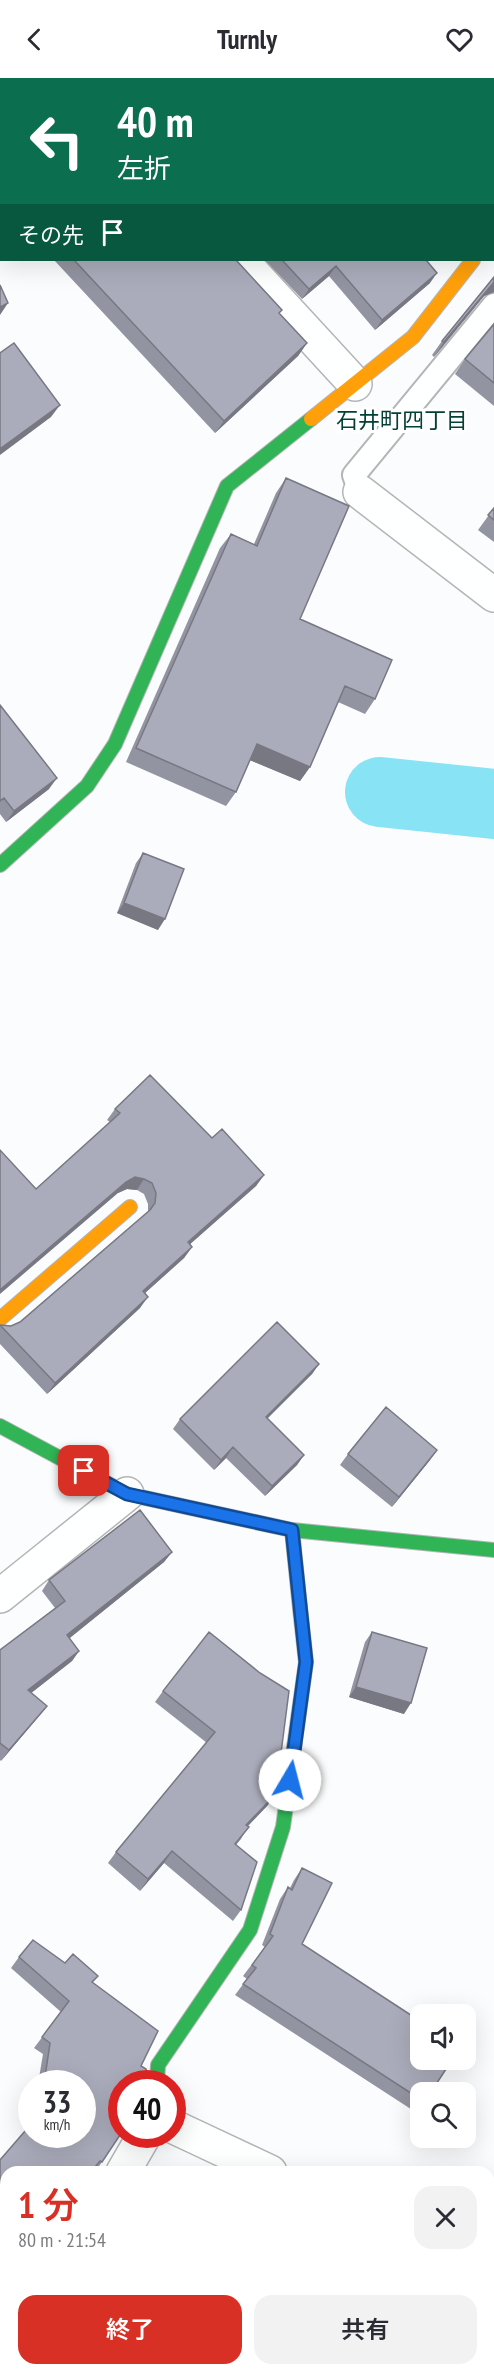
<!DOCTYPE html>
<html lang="ja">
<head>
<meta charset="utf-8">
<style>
  :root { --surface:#fff; --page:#f2f2f3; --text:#2b2b33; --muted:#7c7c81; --accent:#d93025 }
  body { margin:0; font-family:"PT Sans Narrow","Noto Sans JP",sans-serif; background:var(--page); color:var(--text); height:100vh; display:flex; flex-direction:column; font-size:22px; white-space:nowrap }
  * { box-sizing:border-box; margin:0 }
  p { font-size:20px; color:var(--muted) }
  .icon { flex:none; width:33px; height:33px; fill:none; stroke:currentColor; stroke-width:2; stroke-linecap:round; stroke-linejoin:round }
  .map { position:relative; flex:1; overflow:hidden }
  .details { position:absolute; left:0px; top:2088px; width:495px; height:210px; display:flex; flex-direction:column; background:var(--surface); border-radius:18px 18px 0 0; box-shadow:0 6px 24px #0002 }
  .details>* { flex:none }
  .hud { position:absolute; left:0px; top:0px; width:495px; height:183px; box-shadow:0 6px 24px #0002; background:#0b6e4f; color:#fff; overflow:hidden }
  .tools { position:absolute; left:410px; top:1926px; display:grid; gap:12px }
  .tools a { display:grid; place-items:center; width:66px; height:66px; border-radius:12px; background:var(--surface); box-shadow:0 6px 24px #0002; font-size:30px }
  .speed { position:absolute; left:18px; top:1992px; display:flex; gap:12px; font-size:30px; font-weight:700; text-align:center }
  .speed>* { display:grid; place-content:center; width:78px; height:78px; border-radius:50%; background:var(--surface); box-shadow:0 6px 24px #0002; line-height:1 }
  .speed small { font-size:15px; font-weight:400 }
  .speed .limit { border:9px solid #d22; background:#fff; color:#111 }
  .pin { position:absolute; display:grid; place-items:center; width:51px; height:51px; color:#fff; margin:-26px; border-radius:12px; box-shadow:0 3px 9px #0006 }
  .me { position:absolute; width:66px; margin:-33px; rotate:8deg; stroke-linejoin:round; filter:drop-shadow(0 0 4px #0008) }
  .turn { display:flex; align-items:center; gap:21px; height:126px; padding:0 18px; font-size:27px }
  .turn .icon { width:78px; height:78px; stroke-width:2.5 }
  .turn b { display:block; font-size:42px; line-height:51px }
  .then { display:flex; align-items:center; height:57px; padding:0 18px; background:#0003; gap:12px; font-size:22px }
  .round { display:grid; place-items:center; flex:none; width:63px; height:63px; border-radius:18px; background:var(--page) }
  .headline { display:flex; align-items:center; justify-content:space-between; height:102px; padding:0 18px }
  h1 { font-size:36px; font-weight:600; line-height:45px; color:var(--accent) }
  .cta { display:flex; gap:12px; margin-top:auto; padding:12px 18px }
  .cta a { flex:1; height:69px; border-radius:18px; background:var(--accent); color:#fff; font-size:24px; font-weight:600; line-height:69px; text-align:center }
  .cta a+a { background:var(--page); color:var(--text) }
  header { display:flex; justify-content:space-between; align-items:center; height:78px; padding:0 18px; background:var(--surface); font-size:27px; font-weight:600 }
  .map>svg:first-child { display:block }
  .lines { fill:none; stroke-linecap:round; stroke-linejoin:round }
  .river { stroke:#88e3f5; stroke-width:70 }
  .lane-casing { stroke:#b5b5b7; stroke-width:26 }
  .street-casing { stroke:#b5b5b7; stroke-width:36 }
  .fast-casing { stroke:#b5b5b7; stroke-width:16 }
  .slow-casing { stroke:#b5b5b7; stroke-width:16 }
  .lane { stroke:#feffff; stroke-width:22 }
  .street { stroke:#feffff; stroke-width:33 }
  .fast { stroke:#30b455; stroke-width:14 }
  .slow { stroke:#ff9f0a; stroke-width:14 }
  .wall { fill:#9394a1 }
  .shaded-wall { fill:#787883 }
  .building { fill:#abacbb; stroke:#787883; stroke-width:1.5 }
  .route-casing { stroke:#114b97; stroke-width:15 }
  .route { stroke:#1a73e8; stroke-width:10 }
  .labels { text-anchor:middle; stroke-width:6; stroke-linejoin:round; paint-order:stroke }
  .neighbourhood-label { font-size:22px; fill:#034035; stroke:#fff }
</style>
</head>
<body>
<header><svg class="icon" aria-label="back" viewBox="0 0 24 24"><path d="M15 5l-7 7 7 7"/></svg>Turnly<svg class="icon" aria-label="heart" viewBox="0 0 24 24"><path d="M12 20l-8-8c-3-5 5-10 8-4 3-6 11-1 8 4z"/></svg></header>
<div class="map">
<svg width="494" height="2298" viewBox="0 0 494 2298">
  <rect width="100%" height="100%" fill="#fbfcfd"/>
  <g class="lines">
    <!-- river -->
    <path class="river" d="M380 714 494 726"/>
    <!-- lane casing -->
    <g class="lane-casing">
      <path id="lane" d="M360 414 354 397 494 227"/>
    </g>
    <!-- street casing -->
    <g class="street-casing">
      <path id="street" d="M494 155V154
        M241 182 355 306
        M360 414 494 517
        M0 1518 127 1416
        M172 2048 270 2094
        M123 2094 145 2056
        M489 2197 494 2199
        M0 2236 6 2242
        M359 2292 368 2298
        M0 2297 6 2288
        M326 2298 329 2292
        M424 2298 427 2292"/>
    </g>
    <!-- fast casing -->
    <g class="fast-casing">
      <path id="fast" d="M0 787 87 708 115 666 227 408 311 341
        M0 1348 127 1416 292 1452 494 1472
        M157 2006 158 1987 250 1852 283 1749 306 1584 300 1530"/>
    </g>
    <!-- slow casing -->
    <g class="slow-casing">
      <path id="slow" d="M311 341 413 259 473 182
        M0 1241 130 1129
        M292 1452 300 1530"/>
    </g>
    <!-- lane -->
    <use href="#lane" class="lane"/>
    <!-- street -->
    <use href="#street" class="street"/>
    <!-- fast -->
    <use href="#fast" class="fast"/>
    <!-- slow -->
    <use href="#slow" class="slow"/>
  </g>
  <!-- wall -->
  <path class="wall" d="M415 0H494V39V2H416Z
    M54 182H236L280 236 307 265 298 278 215 355Z
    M265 182H426L430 205 375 252 329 198 302 221Z
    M494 199V214L484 218 434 279 432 277 442 263Z
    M494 246V328L455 296 465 281Z
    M286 400 300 541 375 621 365 636 338 624 310 689 300 703 250 682 236 714 226 728 126 684 220 470 231 456 254 466 276 415Z
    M494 430V464L478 452Z
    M0 627 49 711 6 744 0 736Z
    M143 775 158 852 117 835 136 785Z
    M115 1031 212 1060 264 1097 256 1108 190 1166 192 1169 184 1180 145 1215 140 1230 47 1316 0 1266V1247L11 1248 20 1244 148 1134V1126L144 1116 137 1112 127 1111 118 1115 36 1111 110 1044 107 1042Z
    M319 1286 312 1296 267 1340 304 1377 297 1387 265 1418 226 1380 214 1392 173 1351 180 1341Z
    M348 1376 430 1382 392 1429 340 1387Z
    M172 1474 164 1484 69 1560 79 1573 72 1583 31 1615 39 1638 1 1683 0 1682V1572L55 1530 42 1513 49 1502Z
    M372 1554 404 1636 349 1619 365 1564Z
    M163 1613 275 1683V1717L267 1728 248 1748 241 1761 236 1767 241 1832 233 1843 164 1785 140 1813 108 1785 116 1774 207 1665 155 1624Z
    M302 1790V1866L420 2014V2031L417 2035 235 1917 247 1901 243 1898 265 1869 262 1867 280 1821 288 1809 290 1810 294 1802Z
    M19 1879 65 1885 98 1898 92 1905 122 2006 102 2084 95 2094H6L82 2006H38L43 1976 34 1970 61 1934 11 1890Z
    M494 2117V2143L489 2140V2124Z
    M494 2147V2171L489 2167V2154Z
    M390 2292H413L409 2298H388L391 2293Z"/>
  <!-- shaded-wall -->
  <path class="shaded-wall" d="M0 151H2V159L0 160Z
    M336 188 329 198 302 221 309 211Z
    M437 195 430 205 375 252 382 242Z
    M494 204V214L484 218 434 279 444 264Z
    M8 225 0 237V229Z
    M307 265 298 278 215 355 224 343Z
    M60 327 51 339 0 377V371Z
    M257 666 310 689 300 703 247 681Z
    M57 700 49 711 6 744 14 733Z
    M124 825 165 841 158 852 117 835Z
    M264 1097 256 1108 180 1175 188 1164Z
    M135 1099 144 1101 137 1112 127 1111 118 1115 0 1216V1212L126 1104Z
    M192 1169 184 1180 135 1224 143 1213Z
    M148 1219 140 1230 47 1316 55 1305Z
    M319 1286 312 1296 259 1349 266 1339Z
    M233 1369 226 1380 214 1392 221 1382Z
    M437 1372 430 1382 392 1429 399 1419Z
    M304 1377 297 1387 265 1418 272 1408Z
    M172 1474 164 1484 60 1568 67 1557Z
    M79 1573 72 1583 21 1623 28 1612Z
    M356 1609 411 1625 404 1636 349 1619Z
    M47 1628 39 1638 1 1683 9 1672Z
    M275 1717 267 1728 238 1758 246 1747Z
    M172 1773 164 1785 140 1813 148 1801Z"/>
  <!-- building -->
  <path class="building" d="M0 0H47V2H2V151H0Z
    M163 0H269L271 2H164Z
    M433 0H494V33V2H435Z
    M74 182H236L282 232 279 235 307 265 224 343Z
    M282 182H426L437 195 382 242 336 188 309 211Z
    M494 199V204L444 264 442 263Z
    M0 207 8 225 0 229Z
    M494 246V305L465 281Z
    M14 265 60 327 0 371V275Z
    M286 400 349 428 300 541 392 582 375 621 345 608 310 689 257 666 236 714 136 670 231 456 257 468Z
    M494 430V442L488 437Z
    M0 627 57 700 14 733 4 720 0 723Z
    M143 775 184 791 165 841 124 825Z
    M150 997 212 1060 222 1051 264 1097 188 1164 192 1169 143 1213 148 1219 55 1305 0 1247 11 1248 20 1244 150 1132 155 1125 156 1115 152 1105 144 1101 135 1099 126 1104 0 1212V1072L36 1111 120 1035 115 1031Z
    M277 1244 319 1286 266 1339 304 1377 272 1408 233 1369 221 1382 180 1341Z
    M386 1329 437 1372 399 1419 348 1376Z
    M140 1432 172 1474 67 1557 79 1573 28 1612 47 1628 9 1672 0 1665V1572L65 1523 49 1502Z
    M209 1554 260 1595 289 1613 281 1675 274 1682 279 1687 275 1717 246 1747 249 1749 235 1766 257 1784 241 1832 172 1773 148 1801 116 1774 215 1654 163 1613Z
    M372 1554 427 1570 411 1625 356 1609Z
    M302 1790 332 1805 302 1866 420 1943V1982H452L431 2014H420V2021L243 1906 256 1890 252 1887 273 1858 270 1856 288 1809 292 1812Z
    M33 1862 65 1885 73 1876 98 1898 92 1904 158 1953 141 1988 146 1991 150 2006H122V2054L102 2084 100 2083 91 2094H6V2184L0 2191V2082L32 2045V2056H82V2006H44L50 1965 42 1959 69 1923 19 1879Z
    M494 2117V2128L489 2124Z
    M494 2147V2156L490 2153Z
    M201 2292H312L309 2298H197Z
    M393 2292H399L409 2298H391Z"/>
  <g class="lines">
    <!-- route casing -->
    <g class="route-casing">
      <path id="route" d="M84 1393 127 1416 292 1452 306 1584 290 1702"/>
    </g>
    <!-- route -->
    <use href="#route" class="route"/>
  </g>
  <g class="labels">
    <!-- neighbourhood labels -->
    <g class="neighbourhood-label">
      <text x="402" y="350">石井町四丁目</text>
    </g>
  </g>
</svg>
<div class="tools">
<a><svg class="icon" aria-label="sound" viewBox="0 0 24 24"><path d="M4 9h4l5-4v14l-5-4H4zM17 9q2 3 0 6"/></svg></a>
<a><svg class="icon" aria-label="search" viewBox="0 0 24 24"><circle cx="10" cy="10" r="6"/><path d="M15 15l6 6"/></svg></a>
</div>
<div class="speed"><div>33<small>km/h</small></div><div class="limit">40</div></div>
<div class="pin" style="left:84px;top:1393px;background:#d93025"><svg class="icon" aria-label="arrive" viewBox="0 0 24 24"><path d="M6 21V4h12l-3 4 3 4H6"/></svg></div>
<svg class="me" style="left:290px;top:1702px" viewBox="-20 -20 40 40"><circle r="19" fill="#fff"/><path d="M0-13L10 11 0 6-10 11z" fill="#1a73e8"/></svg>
<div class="hud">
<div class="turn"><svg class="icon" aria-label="left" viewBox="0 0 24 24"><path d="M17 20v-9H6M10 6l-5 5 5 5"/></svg><div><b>40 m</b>左折</div></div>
<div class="then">その先<svg class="icon" aria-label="arrive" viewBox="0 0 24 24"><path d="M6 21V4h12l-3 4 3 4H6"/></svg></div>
</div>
<section class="details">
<div class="headline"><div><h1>1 分</h1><p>80 m · 21:54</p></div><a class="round"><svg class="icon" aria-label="close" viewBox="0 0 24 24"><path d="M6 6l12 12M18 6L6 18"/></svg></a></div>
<div class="cta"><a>終了</a><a>共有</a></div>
</section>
</div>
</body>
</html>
